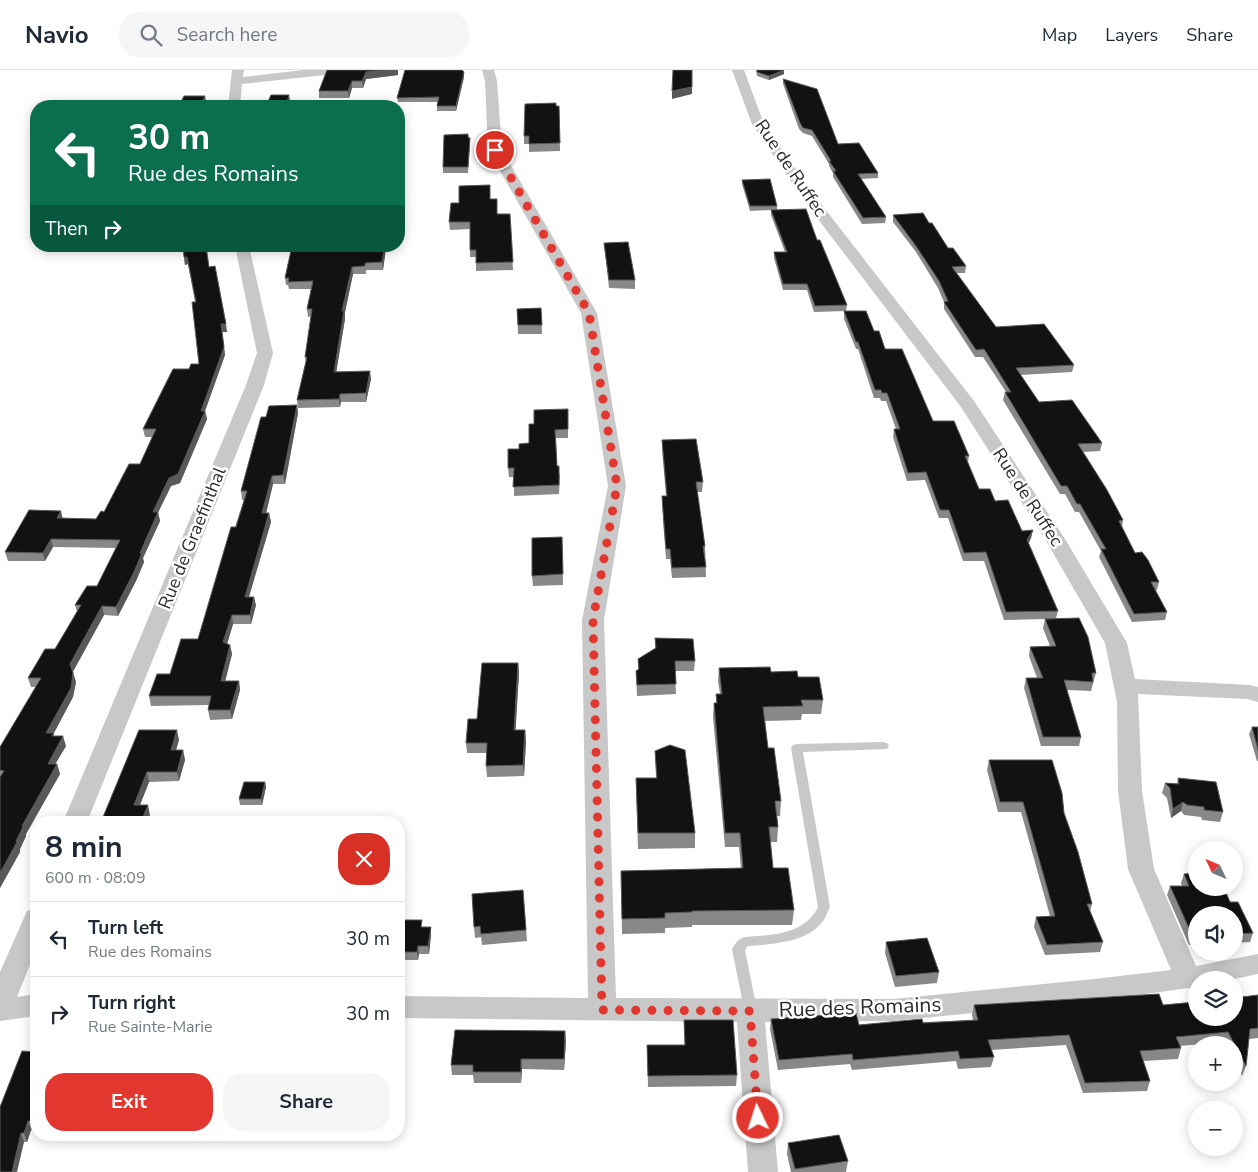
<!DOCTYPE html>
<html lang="en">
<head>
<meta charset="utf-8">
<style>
  :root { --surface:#fff; --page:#f6f6f7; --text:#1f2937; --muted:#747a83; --line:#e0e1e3; --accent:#e2372e }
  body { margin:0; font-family:"Nunito Sans",sans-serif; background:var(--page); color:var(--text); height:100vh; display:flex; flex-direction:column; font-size:19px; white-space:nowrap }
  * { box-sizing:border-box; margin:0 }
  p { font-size:16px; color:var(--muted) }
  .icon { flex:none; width:28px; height:28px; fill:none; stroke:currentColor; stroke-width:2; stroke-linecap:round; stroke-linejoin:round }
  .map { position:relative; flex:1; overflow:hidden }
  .details { position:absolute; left:30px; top:746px; width:375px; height:325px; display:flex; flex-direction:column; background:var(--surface); border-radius:20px; box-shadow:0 2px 12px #0003 }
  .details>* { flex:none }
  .hud { position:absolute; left:30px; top:30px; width:375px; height:152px; border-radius:20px; box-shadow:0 2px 12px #0003; background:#0b6e4f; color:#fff; overflow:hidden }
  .needle { width:32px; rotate:314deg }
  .controls { position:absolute; left:1188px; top:771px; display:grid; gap:10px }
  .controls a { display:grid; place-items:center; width:55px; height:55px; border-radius:50%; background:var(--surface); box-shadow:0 2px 12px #0003; font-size:25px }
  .pin { position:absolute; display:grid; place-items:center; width:42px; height:42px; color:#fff; margin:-21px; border:2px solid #fff; border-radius:50%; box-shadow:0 1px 5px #0007 }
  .me { position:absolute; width:55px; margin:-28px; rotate:356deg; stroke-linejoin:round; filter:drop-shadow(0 0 4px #0008) }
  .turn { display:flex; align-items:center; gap:18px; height:105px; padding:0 15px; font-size:22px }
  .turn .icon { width:65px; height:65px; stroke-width:2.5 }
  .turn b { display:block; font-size:35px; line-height:42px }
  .then { display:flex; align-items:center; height:48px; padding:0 15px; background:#0003; gap:10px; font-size:19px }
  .round { display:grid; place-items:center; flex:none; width:52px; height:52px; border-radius:20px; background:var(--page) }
  .summary { display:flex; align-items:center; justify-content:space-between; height:85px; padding:0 15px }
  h1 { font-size:30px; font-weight:700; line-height:38px }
  .cta { display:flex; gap:10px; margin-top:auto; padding:10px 15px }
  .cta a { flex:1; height:58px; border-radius:20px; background:var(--accent); color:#fff; font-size:20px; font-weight:700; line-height:58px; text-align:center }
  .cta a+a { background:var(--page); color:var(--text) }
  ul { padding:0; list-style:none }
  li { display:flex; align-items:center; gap:15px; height:75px; padding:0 15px; border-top:1px solid var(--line) }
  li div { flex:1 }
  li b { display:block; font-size:19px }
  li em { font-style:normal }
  header { display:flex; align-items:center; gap:30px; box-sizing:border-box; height:70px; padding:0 25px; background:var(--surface); border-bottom:1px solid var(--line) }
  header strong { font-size:24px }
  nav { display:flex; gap:28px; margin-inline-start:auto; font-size:18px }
  .search { width:350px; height:45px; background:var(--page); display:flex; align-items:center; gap:12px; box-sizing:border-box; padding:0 18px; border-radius:20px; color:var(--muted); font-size:19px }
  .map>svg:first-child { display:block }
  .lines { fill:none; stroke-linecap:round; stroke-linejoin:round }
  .service { fill:#c8c8c8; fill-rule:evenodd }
  .minor { fill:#c8c8c8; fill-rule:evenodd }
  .wall { fill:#888 }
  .shaded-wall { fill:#595959 }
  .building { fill:#121212; stroke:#595959 }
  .route { stroke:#e2372e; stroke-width:9; stroke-dasharray:0 16.2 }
  .labels { text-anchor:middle; stroke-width:5; stroke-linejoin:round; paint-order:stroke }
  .street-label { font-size:18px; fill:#2b2b2b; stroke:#fff }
  .near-street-label { font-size:21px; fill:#2b2b2b; stroke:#fff }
</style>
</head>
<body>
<header>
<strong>Navio</strong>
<div class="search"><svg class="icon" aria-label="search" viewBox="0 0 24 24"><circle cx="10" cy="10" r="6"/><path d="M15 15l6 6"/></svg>Search here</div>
<nav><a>Map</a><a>Layers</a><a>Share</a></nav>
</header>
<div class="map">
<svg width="1258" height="1102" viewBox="0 0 1258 1102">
  <rect width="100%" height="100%" fill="#fff"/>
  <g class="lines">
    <!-- service -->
    <path class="service" d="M883 672 887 673 889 676 887 679 803 682 830 837C828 841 826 847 823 851 807 873 772 874 748 876L745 880 757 940 755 944 750 945 745 944 732 879C735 874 738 869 744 867 772 865 804 865 818 837L791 678 793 675 797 674Z"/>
    <!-- minor -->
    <path class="minor" d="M232 0H244L243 7 303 0H340L334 4 242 14 240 36H228Z
      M482 0H494L497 11 502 80 597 243 626 416 604 550 616 928 893 929 1094 909 1171 900 1128 799 1118 721 1117 632 1105 573 1045 469 961 337 805 132 752 54 732 0H744L764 54 815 126 974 331 1065 469 1127 573 1135 609 1250 615 1258 617V632L1247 629 1138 624 1142 721 1154 799 1196 896 1258 884V904L1230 910H1196V917L1094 931 893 951 765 952 778 1102H748L737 952 399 948V926L588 928 582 550 608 416 581 243 488 80 485 11Z
      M235 176H249L273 283 264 315 87 752H63L246 315 257 283Z
      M36 838V880L17 927 36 924V946L0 951V902L27 841Z"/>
  </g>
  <!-- wall -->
  <path class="wall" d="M327 0H398V5L366 9 363 18H352L349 28H319V21Z
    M756 0H784V4L769 10 757 6Z
    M464 7 456 41H437V36L438 32H398L397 28Z
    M783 9 838 74 878 103V108L861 109 886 147 885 153 862 154 833 107V103L829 96V94L812 66 803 63 799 59 783 14Z
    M556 36H559L560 81 529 82V74H524V66Z
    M468 67 470 73 468 103H443V97Z
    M742 110 777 136V140L817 170 847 235 846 241 814 242 807 220H783L774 188V182H785L771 145V140L750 141 742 114Z
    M490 129 498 144H510L513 200 476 201V187H470V159L450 160 449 152 459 133Z
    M893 145 929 153 948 178 966 196 965 203H957L996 257 1074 295 1072 302 1020 305 1039 332 1102 373 1100 381 1083 382 1123 450 1122 457 1135 483 1159 512 1157 520H1155L1167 542 1165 550 1132 552 1099 487 1101 481 1079 442H1075L1065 424H1060L1003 330 1005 322H1006L983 287H975L944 239V232L938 218 916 182 893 152Z
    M604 173 635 210V219L609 218 605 181Z
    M292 176H386L383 200H366V204H353L345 242V249L336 301 371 309 366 332H341L340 337 298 338 297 330 306 293 305 287 311 246 308 247 307 239 311 219H289L288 215H286L285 208Z
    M184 187 209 197 227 262H222L225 285 205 341 207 349 180 413 171 416 158 442 160 451 143 488 144 492 136 511 118 546 104 545 73 602 76 612 73 627 54 663V666L66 676 55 694H57L60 704 26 764V766L20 779V782L0 818V677L36 617H31L28 608 55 579 77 542 75 535 97 516 116 478 53 477 45 491H8L5 482 63 448 96 449 104 442 140 394 152 367H145L143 359 189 299 199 294 195 232 188 194 185 195Z
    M541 238 542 264H518L517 239Z
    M844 241 874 261 933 351 969 386 968 392 979 419 995 431 1022 461 1033 460 1031 468 1029 473 1058 541 1056 548 1096 603 1091 621 1067 620 1081 667 1079 676H1041L1024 618 1026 608H1037L1029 586 1030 577 1050 576 1043 558 1045 549 1004 550 984 491H963L948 448H939L925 410 907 411 893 367 894 359H896L886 331H881L880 328H874L858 279H856L844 249Z
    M297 335 298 343 285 414H273L266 443H269L271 452 249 527 256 535 251 554H233L227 574 230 575 232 584 225 611H239L240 620 232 649 210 650 208 640 209 635 151 636 149 626 170 604 198 569 244 430H242L241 421 266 347Z
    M568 339V368H556L557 396 560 405 559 424 514 426V407H509L508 398 519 379 529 373 534 354Z
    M662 370 703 412 702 422H697L705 476 706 507 672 508 670 489H666L663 450 662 426H666L662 379Z
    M562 467 563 515 533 516 532 506Z
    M655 568 695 591 694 601H675L676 624 637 626 636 601 638 599V589L655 578Z
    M518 593 519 603 515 660H525L526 671 524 706 487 707 486 696 487 683H467L466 673 477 649Z
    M719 598 771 602 798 607 823 630 821 644H802L801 650 765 651 768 678 781 731 780 746H777L778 757 777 772H770L773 798 794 840 792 855H692V857L665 858V863L622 864 621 801 741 798 739 777H725L713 647 714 633H716V624H720L718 611Z
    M1252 657H1258V691H1257L1249 664Z
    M139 660 179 670 176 680H183L185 690 179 711 149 712 140 735 150 745 101 752Z
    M655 681 695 763V778L638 779 636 708H656Z
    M989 690 1064 743 1092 834 1090 842 1103 872 1100 882 1045 885 1034 857 1036 847 1050 846 1021 742H998L987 700Z
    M1178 708 1223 742 1220 752 1202 750 1201 747 1184 745 1181 741 1171 748 1167 728 1162 723 1165 713 1177 714Z
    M265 712 266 717 262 735H240L239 729Z
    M1184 804 1230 832 1253 863 1250 872 1234 873V845H1196V874L1189 875 1167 825 1170 816H1182L1181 813Z
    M523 820 527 871 482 875 481 867 475 868 474 857Z
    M399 850 422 857H431V865L429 884H419L418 890H399Z
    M886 872 939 902 937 913 895 917 885 883Z
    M1258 925V968L1249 969 1246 996 1242 1006 1234 989V975H1226L1224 972 1180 976 1181 978 1178 989 1143 991 1150 1011 1147 1021 1083 1023 1066 975 991 980 994 987 991 997 958 999 956 991 852 1000 850 994 778 1000 770 959 771 949 859 955 973 950 972 945 974 935H1163Z
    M684 950 737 1005 736 1016 648 1017 647 975H685Z
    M566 971 564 1000 522 999 521 1013H474L473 1005H452L451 995Z
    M36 982V1060H31L27 1072H24L0 1102Z
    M788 1073 848 1091 846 1102H791L787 1084Z"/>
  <!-- shaded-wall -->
  <path class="shaded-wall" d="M385 0H398V5L366 9 363 18 362 11 366 2Z
    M784 0V4L769 10V6Z
    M464 2V7L456 41V36Z
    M352 11V18L349 28 348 21Z
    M692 17V24L672 29V21Z
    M289 25 290 30 288 36H286Z
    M205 26 206 31 203 36H200Z
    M385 176H386V179L383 200 382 192Z
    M184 187H187L188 194 185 195Z
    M352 197 353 204 345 242V249L335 310 334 302 342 241Z
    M221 254H226L227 262H222L225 285 205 341 207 349 180 413 171 416 154 451 153 442 201 341Z
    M370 301 371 309 366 332V323Z
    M340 324 341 332 340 337 339 329Z
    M297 335 298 343 285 414 283 405Z
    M272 406 273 414 264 452 262 443Z
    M61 441 63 450 57 448Z
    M158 442 160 451 143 488 144 492 136 511 118 546 116 537Z
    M269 443 271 452 246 536 245 527Z
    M1033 460 1031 468 1026 478 1027 470Z
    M51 469 53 477 45 491 43 483Z
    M254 527 256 535 251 554 250 545Z
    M102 536 104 545 72 603 70 594Z
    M232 545 233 554 225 581 223 572Z
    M230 575 232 584 223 620 221 611Z
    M518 593 519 603 515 671 514 660Z
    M73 603 76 612 73 627 49 672 46 663Z
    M239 611 240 620 232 649 230 640Z
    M177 660 179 670 173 690 171 680Z
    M525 660 526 671 524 706 523 695Z
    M63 666 66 676 50 703 48 694Z
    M183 680 185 690 179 711 177 702Z
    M57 694 60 704 26 764V766L20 779V782L0 818V803L16 771 22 756Z
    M147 702 149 712 136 745 134 735Z
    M265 712 266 717 262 735 261 729Z
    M1183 732 1181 741 1171 748 1173 739Z
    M148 735 150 745 147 752H141Z
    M431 857V865L429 884 428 876Z
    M418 876 419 884 418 890 417 882Z
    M565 961 566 971 564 1000V989Z
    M521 989 522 999 521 1013Z
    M28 1051 31 1060 27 1072 24 1063Z
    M21 1063 24 1072 17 1102H12Z"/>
  <!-- building -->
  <path class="building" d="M327 0H385L366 2 362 11H352L348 21H319Z
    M405 0H462L464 2 456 36H437L439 27 397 28Z
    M673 0H692V17L672 21Z
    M757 0H784L769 6 757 2Z
    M783 9 817 19 838 74 859 73 878 103 858 104 886 147 863 148 833 101H836L829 91H831L812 60 803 58 800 53Z
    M271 25H289L286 36H266Z
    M184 26H205L200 36H179Z
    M556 33V36H559L560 73 529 74V66H524L525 34Z
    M468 64V67L470 68 468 97H443L444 65Z
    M770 109 777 136H750L742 110Z
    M490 115V129H497V144H510L513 192 476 193V180H470V152H449L451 133H459V116Z
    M806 139 817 170H820L847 235 815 236 807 214H783L774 182H787L771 140Z
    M923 143 929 153H932L948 178H953L966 196 952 197 996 257 1044 254 1074 295 1016 298 1039 332 1072 330 1102 373 1078 374 1107 420 1123 450 1119 451 1135 483 1142 482 1148 490 1159 512H1151L1167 542 1134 544 1101 479H1106L1080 434H1077L1067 416H1061L1005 322H1011L984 279 976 280 944 232 948 231 939 211 916 176 893 145Z
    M628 172 635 210H609L604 173Z
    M183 176H206L209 197 215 196 226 254H221L224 277 201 341H205L178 404 169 408 153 442H158L140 483H142L134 502 116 537 102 536 70 594 73 603 71 618 46 663H54L52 666H63L48 694H57L22 756 23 757 16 771 17 772 0 803V707L4 701 0 700V677L41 608H28L45 579H55L81 535H75L87 516H97L120 470 51 469 43 483 5 482 29 440 61 441 57 448 96 449 101 441 104 442 129 394H140L156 359H143L173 299H189L191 294H199L192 232H196L187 187H184Z
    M292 176H385L382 192 365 193V196L352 197 342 241H344L334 302 370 301 366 323 340 324 339 329 297 330 307 287H305L312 239H307L313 211 288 212 289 208H285Z
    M541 238 542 255H518L517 239Z
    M844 241H866L874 261H879L885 279H902L933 351H954L969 386H965L979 419H990L995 431 1008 430 1022 461 1033 460 1027 470 1058 541 1006 542 986 482 964 483 949 440H940L926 402 908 403 894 359H900L887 323H882L881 320H875L858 272H856Z
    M297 335 283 405 272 406 262 443H269L245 527H254L250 545H232L223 572 230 575 221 611H239L230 640H208L211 626H149L157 604H170L181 569H198L231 457H236L247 421H241L261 347H266L269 336Z
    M568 339V359L555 360 557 396H559V415L513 417 514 398H508V379H519V374L529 373V354H534V340Z
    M696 369 703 412H696L705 476H703L706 497 672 498 670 479H666L663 440 662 426H667L662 370Z
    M562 467 563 504 532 506V468Z
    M1079 548 1088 567 1096 603H1092L1093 612 1064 610 1081 667H1043L1026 608H1043L1030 577 1056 576 1045 549Z
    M655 568 693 569 695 591H675L676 614 637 615 636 601 639 599 638 589 656 578Z
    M482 593H518L514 660H525L523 695 486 696 487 673H466L468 649H477Z
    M770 597 771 602 797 601 798 607H819L823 630H801L803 636 763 637 768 678H774L781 731H775L778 757H769L773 798H788L794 840 692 841V842L665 843V848L622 849 621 801 743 798 740 763H725L714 633H717L716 624H722L719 598Z
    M1252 657H1258V680Z
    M139 660H177L171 680H183L177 702H147L134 735H148L141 752H101Z
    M670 675 685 680 695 763H638L636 708H657L655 681Z
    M989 690H1052L1062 723 1064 743 1078 782 1092 834H1087L1103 872 1047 875 1036 847 1055 846 1023 732H1000Z
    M1178 708 1216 712 1223 742 1204 740V737L1187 735 1183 732 1173 739 1170 718 1165 713 1179 714Z
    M244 712H265L261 729H239Z
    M1196 803V818H1224L1230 832H1238L1253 863 1234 864V845H1196V865H1192L1170 816H1189L1184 804Z
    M523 820 526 860 481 864 480 856 474 857 472 824Z
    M399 850H422L421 857H431L428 876H418L417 882H399Z
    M927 868 939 902 896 906 886 872Z
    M1159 924 1163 935 1196 932V948H1234V928L1258 925V958L1250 959 1246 996 1228 962 1176 967 1181 978 1140 981 1150 1011 1085 1013 1069 965 988 970 994 987 960 989 958 981 853 990 852 984 779 990 771 949 856 943 859 955 922 949 923 953 978 950 974 935Z
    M684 950H733L737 1005 648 1006 647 975H685Z
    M455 960 565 961 564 989H521V1002H473V995H451Z
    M22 981 36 982V1051H28L24 1063H21L12 1102H0V1037Z
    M839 1065 848 1091 795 1099 788 1073Z"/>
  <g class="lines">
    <!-- route -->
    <path class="route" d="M495 80 589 243 617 416 593 550 602 940 750 941 758 1048"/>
  </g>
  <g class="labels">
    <!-- street labels -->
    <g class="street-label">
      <text transform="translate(791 98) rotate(56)" y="6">Rue de Ruffec</text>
      <text transform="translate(1028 427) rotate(57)" y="6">Rue de Ruffec</text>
      <text transform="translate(192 468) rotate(-68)" y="6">Rue de Graefinthal</text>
    </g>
    <!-- near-street labels -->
    <g class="near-street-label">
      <text transform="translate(860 937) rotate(-2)" y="7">Rue des Romains</text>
    </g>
  </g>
</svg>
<div class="controls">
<a><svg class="needle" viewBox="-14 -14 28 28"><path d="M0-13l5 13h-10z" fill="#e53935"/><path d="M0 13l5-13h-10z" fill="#747a83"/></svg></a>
<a><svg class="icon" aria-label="sound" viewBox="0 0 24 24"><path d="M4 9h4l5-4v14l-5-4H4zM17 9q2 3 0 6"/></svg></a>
<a><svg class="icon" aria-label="layers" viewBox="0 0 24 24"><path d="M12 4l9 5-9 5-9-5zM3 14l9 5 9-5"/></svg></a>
<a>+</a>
<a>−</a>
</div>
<div class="pin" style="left:495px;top:80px;background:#d93025"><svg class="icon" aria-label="arrive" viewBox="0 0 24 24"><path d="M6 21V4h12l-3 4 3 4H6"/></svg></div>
<svg class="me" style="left:758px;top:1048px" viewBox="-20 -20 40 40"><circle r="17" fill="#e2372e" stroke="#fff" stroke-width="3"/><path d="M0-11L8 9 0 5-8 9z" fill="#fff"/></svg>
<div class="hud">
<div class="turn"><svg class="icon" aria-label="left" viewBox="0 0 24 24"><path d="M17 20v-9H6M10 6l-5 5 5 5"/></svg><div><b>30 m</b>Rue des Romains</div></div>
<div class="then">Then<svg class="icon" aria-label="right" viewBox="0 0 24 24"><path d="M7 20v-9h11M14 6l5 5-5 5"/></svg></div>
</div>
<section class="details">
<div class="summary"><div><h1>8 min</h1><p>600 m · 08:09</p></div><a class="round" style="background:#d93025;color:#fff"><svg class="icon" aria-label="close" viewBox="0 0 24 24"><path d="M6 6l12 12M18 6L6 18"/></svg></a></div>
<ul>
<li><svg class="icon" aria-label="left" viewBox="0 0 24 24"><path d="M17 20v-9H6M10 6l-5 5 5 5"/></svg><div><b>Turn left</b><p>Rue des Romains</p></div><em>30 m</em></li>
<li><svg class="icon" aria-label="right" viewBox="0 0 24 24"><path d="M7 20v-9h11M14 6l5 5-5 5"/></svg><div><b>Turn right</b><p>Rue Sainte-Marie</p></div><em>30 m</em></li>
</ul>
<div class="cta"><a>Exit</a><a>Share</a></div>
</section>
</div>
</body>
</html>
